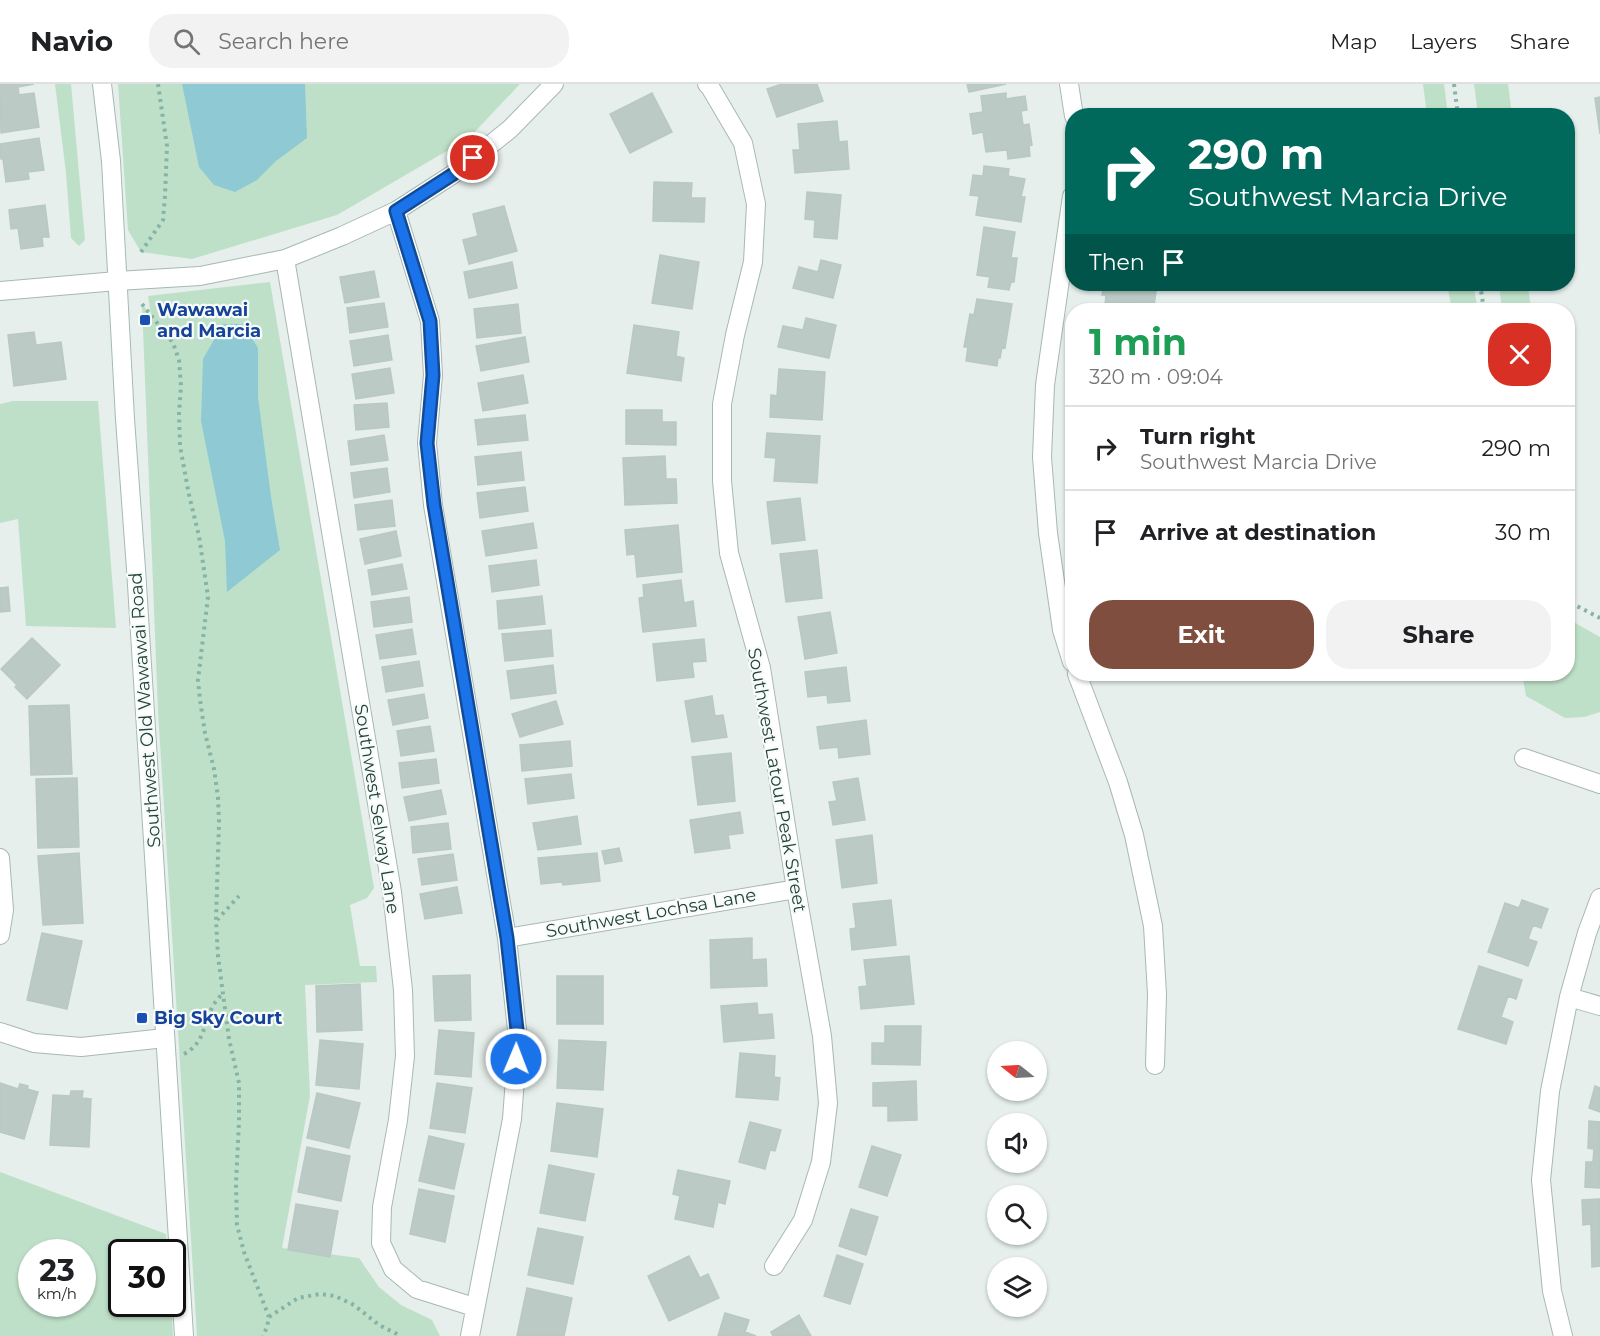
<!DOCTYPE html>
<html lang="en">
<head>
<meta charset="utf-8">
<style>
  :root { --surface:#fff; --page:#f2f2f2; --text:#202124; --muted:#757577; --line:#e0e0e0; --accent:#7f4e3f }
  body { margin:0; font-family:Montserrat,sans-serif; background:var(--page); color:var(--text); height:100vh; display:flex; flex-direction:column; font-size:22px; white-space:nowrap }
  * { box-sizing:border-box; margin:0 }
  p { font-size:20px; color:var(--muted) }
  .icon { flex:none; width:33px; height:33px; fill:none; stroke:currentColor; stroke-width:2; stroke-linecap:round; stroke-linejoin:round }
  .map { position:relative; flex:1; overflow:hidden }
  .panel { position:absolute; left:1065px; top:219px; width:510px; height:378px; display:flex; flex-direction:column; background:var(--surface); border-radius:24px; box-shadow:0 2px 4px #0004 }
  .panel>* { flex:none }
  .guide { position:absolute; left:1065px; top:24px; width:510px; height:183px; border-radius:24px; box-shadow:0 2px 4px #0004; background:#00695c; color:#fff; overflow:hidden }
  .needle { width:39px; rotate:288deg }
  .tools { position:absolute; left:987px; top:957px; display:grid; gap:12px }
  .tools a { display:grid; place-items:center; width:60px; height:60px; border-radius:50%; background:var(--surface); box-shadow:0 2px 4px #0004; font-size:30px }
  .speed { position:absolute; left:18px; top:1155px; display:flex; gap:12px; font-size:30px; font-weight:700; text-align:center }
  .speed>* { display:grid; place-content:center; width:78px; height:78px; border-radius:50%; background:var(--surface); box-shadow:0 2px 4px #0004; line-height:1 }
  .speed small { font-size:15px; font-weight:400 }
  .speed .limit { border:3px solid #111; border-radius:9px; background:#fff; color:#111 }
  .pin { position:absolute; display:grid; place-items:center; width:51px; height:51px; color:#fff; margin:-26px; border:3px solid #fff; border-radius:50%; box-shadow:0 2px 6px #0007 }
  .me { position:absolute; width:66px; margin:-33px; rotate:1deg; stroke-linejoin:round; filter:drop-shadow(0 0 4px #0008) }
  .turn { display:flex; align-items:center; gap:21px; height:126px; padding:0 24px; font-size:27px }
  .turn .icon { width:78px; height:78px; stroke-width:2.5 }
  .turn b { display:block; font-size:42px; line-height:51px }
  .then { display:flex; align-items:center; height:57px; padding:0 24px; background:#0003; gap:12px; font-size:22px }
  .round { display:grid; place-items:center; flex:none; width:63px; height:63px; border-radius:24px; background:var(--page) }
  .head { display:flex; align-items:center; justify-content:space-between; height:102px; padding:0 24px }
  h1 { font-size:36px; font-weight:700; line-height:45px; color:#1e9e55 }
  .button { display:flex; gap:12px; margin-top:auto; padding:12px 24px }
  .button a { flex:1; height:69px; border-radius:24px; background:var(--accent); color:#fff; font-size:24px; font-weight:700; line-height:69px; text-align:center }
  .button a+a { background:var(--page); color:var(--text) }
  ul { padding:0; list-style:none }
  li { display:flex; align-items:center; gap:18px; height:84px; padding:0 24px; border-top:2px solid var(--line) }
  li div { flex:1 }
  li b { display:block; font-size:22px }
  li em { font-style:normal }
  header { display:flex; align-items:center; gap:36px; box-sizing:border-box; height:84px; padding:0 30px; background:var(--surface); border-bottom:2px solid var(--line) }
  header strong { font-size:28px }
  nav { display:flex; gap:33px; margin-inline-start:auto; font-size:21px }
  .search { width:420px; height:54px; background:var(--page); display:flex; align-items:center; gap:15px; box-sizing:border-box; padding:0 21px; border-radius:24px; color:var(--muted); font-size:22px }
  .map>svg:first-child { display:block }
  .green { fill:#bfe0c8; fill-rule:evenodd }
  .water { fill:#8ec9d4 }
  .building { fill:#bbcac4; stroke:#b8c9c2; stroke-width:1.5 }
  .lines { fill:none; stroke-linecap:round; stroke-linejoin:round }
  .street-casing { stroke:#a8b8b2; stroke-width:20 }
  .secondary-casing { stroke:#a4bbb3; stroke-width:20 }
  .path { stroke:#86b3a5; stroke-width:4; stroke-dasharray:3 4.5; stroke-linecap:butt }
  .street { stroke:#fff; stroke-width:18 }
  .secondary { stroke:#fff; stroke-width:18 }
  .route-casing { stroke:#114b97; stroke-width:15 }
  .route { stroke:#1a73e8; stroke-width:10 }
  .transit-dot { fill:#1a4fb4; stroke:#f7fbf9; stroke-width:2 }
  .labels { text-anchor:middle; stroke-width:4.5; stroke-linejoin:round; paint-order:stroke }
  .transit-label { font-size:18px; font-weight:bold; fill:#164399; stroke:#f7fbf9; text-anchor:start }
  .street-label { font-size:18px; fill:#24423a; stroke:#f7fbf9 }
</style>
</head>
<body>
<header>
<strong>Navio</strong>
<div class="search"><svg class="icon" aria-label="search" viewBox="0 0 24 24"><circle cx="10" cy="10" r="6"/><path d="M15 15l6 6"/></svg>Search here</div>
<nav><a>Map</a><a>Layers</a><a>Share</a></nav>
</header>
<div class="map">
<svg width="1600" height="1252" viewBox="0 0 1600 1252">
  <rect width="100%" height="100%" fill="#e6efeb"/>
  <!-- green -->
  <path class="green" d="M55 0H71L85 156 79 162 71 154 66 89Z
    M118 0H520L469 54 337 131 192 175 141 168 128 146Z
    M1423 0H1444L1448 31H1427Z
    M1474 0H1508L1512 31H1478Z
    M270 198 374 804 367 814 350 821 360 882H376L377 898 305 901 310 1012 282 1164 359 1174 379 1203 401 1221 432 1236 440 1252H197L158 627 142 220 151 231 148 212Z
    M1447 200H1473L1478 226H1452Z
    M1499 200H1528L1531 226H1502Z
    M13 317H98L116 544 26 542 18 435 0 439V320Z
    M1568 532 1577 540 1600 553V628L1584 633 1565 634 1526 612 1522 590H1568Z
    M0 1088 166 1150 167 1168H122V1220H171L173 1252H0ZM32 1168H82V1220H32Z"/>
  <!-- water -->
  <path class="water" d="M182 0H305L307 54 276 77 257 96 235 108 214 101 199 83Z
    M223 240H243L258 264V313L271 413 280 466 227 508 225 457 201 337 203 275Z"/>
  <!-- building -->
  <path class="building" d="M0 0H34L18 3 19 11 34 9 39 43 1 49Z
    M782 0H817L823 17 777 33 767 5Z
    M967 0H1006L969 8Z
    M652 9 672 48 630 69 610 30Z
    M1006 9V15L1025 12 1027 26 1021 27 1023 41 1029 40 1032 61 1029 62 1030 72 1008 75 1007 66 986 68 983 48 973 50 970 30 983 28 981 12Z
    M1600 13V50L1595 14Z
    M837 37 839 58 847 57 849 85 795 89 793 66H800L798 40Z
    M39 54 44 86 28 88 29 95 6 98 3 75H1L0 60Z
    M984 82 1009 85 1008 92 1025 95 1021 113H1025L1021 138 976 131 979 112 970 111 973 91 983 92Z
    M654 98 692 99 691 114H705L704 138 653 137Z
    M807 108 841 111 837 155 814 153 815 136 805 135Z
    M45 121 49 153H42L43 162 21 165 18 144 11 145 9 126Z
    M504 122 517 167 469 180 463 156 478 152 473 130Z
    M984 143 1015 148 1011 174H1017L1014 198H1011L1009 206 988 203 990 193 977 191Z
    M660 171 699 178 692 225 652 219Z
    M821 176 841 181 833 214 793 204 799 183 818 188Z
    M512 178 517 204 469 214 464 188Z
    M374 187 379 213 345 219 340 193Z
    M1104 200H1157L1154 222 1125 218 1124 224 1105 221 1106 211H1102Z
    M977 215 1012 220 1005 264 1002 263 1000 274H998L997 282 966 277 968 263H964L970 230 974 231Z
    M384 219 388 243 350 249 347 224Z
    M518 220 521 249 477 254 474 225Z
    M806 234 836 241 829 274 778 263 783 242 803 246Z
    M634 241 679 248 676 272 684 274 681 297 627 289Z
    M34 248 36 261 61 258 66 295 14 302 8 251Z
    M388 251 392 276 354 282 350 257Z
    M525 253 529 278 481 287 476 262Z
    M390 284 394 309 356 315 352 290Z
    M779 285 825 288 822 336 770 333 771 311 777 312Z
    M523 291 528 319 483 327 478 299Z
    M387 319 389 343 356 346 354 321Z
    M626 326H662V338H676V361L626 360Z
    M525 331 528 356 478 361 475 336Z
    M767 349 820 352 817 399 774 397 776 374 765 373Z
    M384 351 388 376 351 381 348 357Z
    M521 368 524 396 478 401 475 373Z
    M665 372 666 395H676L677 419 625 421 623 374Z
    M387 384 390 408 354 414 351 389Z
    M525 403 528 427 480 434 477 409Z
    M800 414 805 456 772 460 767 418Z
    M392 416 395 442 358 446 355 421Z
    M533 439 537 464 486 472 482 447Z
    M678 441 682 488 637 493 635 470 627 471 625 446Z
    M396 447 401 472 365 480 360 455Z
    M817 466 822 514 786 518 780 470Z
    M536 476 539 501 492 508 489 482Z
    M402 480 407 505 372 511 368 486Z
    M681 496 684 519 693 517 696 542 643 548 639 514 644 513 643 501Z
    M8 503 10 527 0 528V504Z
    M542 512 545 540 499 545 497 517Z
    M409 513 412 538 374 543 371 518Z
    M830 528 837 569 805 575 798 533Z
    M412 545 416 570 380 575 376 551Z
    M551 546 553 572 505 577 502 550Z
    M32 554 60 581 27 615 15 603 17 601 1 585Z
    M704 555 706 577 692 578 694 593 657 597 653 560Z
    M419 577 423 602 386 608 382 583Z
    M553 581 556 609 511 615 507 587Z
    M846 583 850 617 828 619 827 611 808 613 805 588Z
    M424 610 428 634 393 641 388 616Z
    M712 612 715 632 723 631 727 653 692 658 685 617Z
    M556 617 563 640 520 653 512 630Z
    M69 621 72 690 31 691 29 622Z
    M866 636 870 670 839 674 838 663 820 665 817 643Z
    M430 642 434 667 401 672 397 647Z
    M570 657 572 682 522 687 520 661Z
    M731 669 735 717 698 721 692 673Z
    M436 675 439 699 402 704 399 679Z
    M571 690 574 714 528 720 525 695Z
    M77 694 79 763 38 764 36 695Z
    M858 694 865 736 833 741 829 718 837 717 833 698Z
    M441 706 446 730 409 737 404 713Z
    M740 728 743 749 728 751 730 764 695 769 690 736Z
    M577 732 581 760 538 766 533 739Z
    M448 739 451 765 413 769 411 743Z
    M872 751 877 799 842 804 836 756Z
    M619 764 622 777 605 780 602 767Z
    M79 769 83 839 43 841 38 772Z
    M597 769 600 797 563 801 562 798 541 800 538 774Z
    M453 770 457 796 422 801 418 775Z
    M457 803 462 829 425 835 420 810Z
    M891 816 896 861 852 866 850 845 856 844 853 820Z
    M1522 816 1548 825 1541 844 1533 841 1528 855 1537 858 1528 882 1488 868 1505 819 1519 824Z
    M42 849 82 857 67 925 27 916Z
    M752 854V876L766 875 767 902 711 904 710 856Z
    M909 872 914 920 861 925 859 903 867 902 864 876Z
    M1479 882 1522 896 1516 915 1508 912 1501 933 1513 938 1506 960 1458 945Z
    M470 891 471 936 435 937 433 892Z
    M557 892H603V940H557Z
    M360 900 362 946 317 948 316 902Z
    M757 919 758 931 772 930 774 954 724 958 721 922Z
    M885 942H921L920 981 872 980V959H885Z
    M439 946 474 949 471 993 435 990Z
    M320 956 363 960 359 1005 316 1001Z
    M559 956 606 958 603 1006 557 1004Z
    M740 969 775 972 774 993 780 994 778 1016 736 1013Z
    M916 997 917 1036 888 1037V1022H873V999Z
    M0 999 18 1005 20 1000 28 1002 27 1005 38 1008 24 1055 0 1048Z
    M437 999 472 1004 465 1049 430 1044Z
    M1595 1002 1600 1004V1028L1589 1024Z
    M71 1007H83L82 1014 91 1015 89 1063 50 1061 53 1011 70 1012Z
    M317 1009 360 1019 349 1064 307 1054Z
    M557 1019 603 1025 597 1073 551 1067Z
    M1589 1037 1600 1038V1104L1585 1103 1586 1078H1593L1594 1065 1588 1064Z
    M750 1038 781 1046 775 1067 770 1066 765 1085 739 1078Z
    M429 1052 464 1060 454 1105 419 1097Z
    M872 1062 901 1071 887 1112 859 1103Z
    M307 1063 350 1072 341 1117 298 1108Z
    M549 1081 594 1090 585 1137 540 1129Z
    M678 1086 730 1097 725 1120 718 1118 713 1143 675 1135 680 1112 673 1110Z
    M419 1105 454 1112 445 1158 410 1150Z
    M1600 1115V1182L1592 1183 1591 1142V1140L1583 1141 1582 1116Z
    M296 1120 338 1127 330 1173 288 1166Z
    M851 1125 878 1133 866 1171 839 1162Z
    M538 1144 583 1153 573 1200 528 1191Z
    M837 1171 863 1180 850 1220 824 1212Z
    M689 1172 700 1194 708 1190 719 1214 669 1237 648 1192Z
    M527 1204 572 1214 564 1252H517Z
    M725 1229 749 1236 745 1248 756 1252H718Z
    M799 1231 811 1252H773L771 1248Z"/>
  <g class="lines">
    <!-- street casing -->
    <g class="street-casing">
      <path id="street" d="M707 0 710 3 743 59 756 120 753 178 735 251 722 320V397L729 469 761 584 796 805 822 952 828 1019 821 1078 803 1136 774 1182
        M1069 0 1074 32
        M1072 112 1045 301 1042 373 1048 449 1062 546 1072 578
        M396 127 430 237 433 291 427 359 433 421 507 854 518 955 512 1035 470 1252
        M285 175 392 808 403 906 405 972 398 1036 382 1123 381 1159 393 1185 417 1205 474 1223
        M0 207 117 197 200 192 285 175 342 152 396 127 455 89 510 45 554 0
        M1077 590 1118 698 1134 751 1153 842 1157 910 1155 981
        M1524 674 1600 700
        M0 774 4 826 0 851
        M507 854 796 805
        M1569 913 1600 922
        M0 948 34 959 81 963 165 954
        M1563 1252 1552 1207 1541 1096 1550 1007 1569 913 1587 849 1600 814"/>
    </g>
    <!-- secondary casing -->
    <g class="secondary-casing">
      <path id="secondary" d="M102 0 111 77 125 335 136 485 184 1252"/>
    </g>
    <!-- path -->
    <path class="path" d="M1454 0 1458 32
      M141 168 163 136 165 112 167 62 158 0
      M1480 200 1484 226
      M142 220 173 259 179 276 181 302 179 330 180 362 189 411 199 452 208 513 198 596 200 616 205 649 214 685 218 713 219 738 216 836 218 872 229 955 239 999V1037L236 1099 237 1141 244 1168 269 1233 267 1243 263 1252
      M1568 512 1571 519 1600 534
      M217 836 239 812
      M184 970C203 960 203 944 211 926 213 920 218 915 222 910
      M269 1233 298 1214 320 1210 335 1212 354 1221 379 1241 401 1252"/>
    <!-- street -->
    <use href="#street" class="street"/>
    <!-- secondary -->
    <use href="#secondary" class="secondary"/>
  </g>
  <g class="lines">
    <!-- route casing -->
    <g class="route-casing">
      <path id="route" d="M473 74 455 89 396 127 430 237 433 291 427 359 434 421 507 854 518 955 516 975"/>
    </g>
    <!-- route -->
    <use href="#route" class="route"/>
  </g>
  <!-- markers -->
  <g class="transit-dot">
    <rect x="139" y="230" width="12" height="12" rx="3"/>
    <rect x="136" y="928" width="12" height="12" rx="3"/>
  </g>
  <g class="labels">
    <!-- transit labels -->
    <g class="transit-label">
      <text x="157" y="232">Wawawai<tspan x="157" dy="21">and Marcia</tspan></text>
      <text x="154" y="940">Big Sky Court</text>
    </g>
    <!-- street labels -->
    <g class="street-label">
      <text transform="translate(145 626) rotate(-94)" y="6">Southwest Old Wawawai Road</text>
      <text transform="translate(777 696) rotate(80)" y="6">Southwest Latour Peak Street</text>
      <text transform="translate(377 725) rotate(81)" y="6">Southwest Selway Lane</text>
      <text transform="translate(651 829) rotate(-10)" y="6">Southwest Lochsa Lane</text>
    </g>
  </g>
</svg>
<div class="tools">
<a><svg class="needle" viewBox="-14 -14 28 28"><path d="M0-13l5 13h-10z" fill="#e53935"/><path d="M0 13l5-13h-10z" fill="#757577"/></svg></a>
<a><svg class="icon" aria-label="sound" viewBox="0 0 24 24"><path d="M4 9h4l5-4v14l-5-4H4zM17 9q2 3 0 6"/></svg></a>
<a><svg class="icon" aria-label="search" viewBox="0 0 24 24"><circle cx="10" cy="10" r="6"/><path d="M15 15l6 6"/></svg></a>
<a><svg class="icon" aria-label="layers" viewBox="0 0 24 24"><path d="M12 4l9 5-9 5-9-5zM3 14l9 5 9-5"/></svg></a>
</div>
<div class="speed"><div>23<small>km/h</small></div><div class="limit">30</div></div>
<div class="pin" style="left:473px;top:74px;background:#d93025"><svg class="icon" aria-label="arrive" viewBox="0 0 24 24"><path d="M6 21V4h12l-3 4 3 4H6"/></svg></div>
<svg class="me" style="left:516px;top:975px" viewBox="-20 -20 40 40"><circle r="17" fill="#1a73e8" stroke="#fff" stroke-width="3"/><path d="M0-11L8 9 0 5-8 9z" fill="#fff"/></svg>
<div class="guide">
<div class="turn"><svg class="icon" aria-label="right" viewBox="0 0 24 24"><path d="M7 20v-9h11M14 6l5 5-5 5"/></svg><div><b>290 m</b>Southwest Marcia Drive</div></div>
<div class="then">Then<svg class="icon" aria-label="arrive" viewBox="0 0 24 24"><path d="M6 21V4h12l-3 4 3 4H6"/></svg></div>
</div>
<section class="panel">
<div class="head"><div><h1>1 min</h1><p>320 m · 09:04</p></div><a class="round" style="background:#d93025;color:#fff"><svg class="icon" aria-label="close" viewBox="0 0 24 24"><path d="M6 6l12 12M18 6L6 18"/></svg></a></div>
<ul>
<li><svg class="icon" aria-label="right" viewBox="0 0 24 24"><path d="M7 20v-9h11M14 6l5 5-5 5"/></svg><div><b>Turn right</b><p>Southwest Marcia Drive</p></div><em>290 m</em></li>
<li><svg class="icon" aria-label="arrive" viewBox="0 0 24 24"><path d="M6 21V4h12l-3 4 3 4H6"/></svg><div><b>Arrive at destination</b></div><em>30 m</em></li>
</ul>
<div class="button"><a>Exit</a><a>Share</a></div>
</section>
</div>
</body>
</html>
